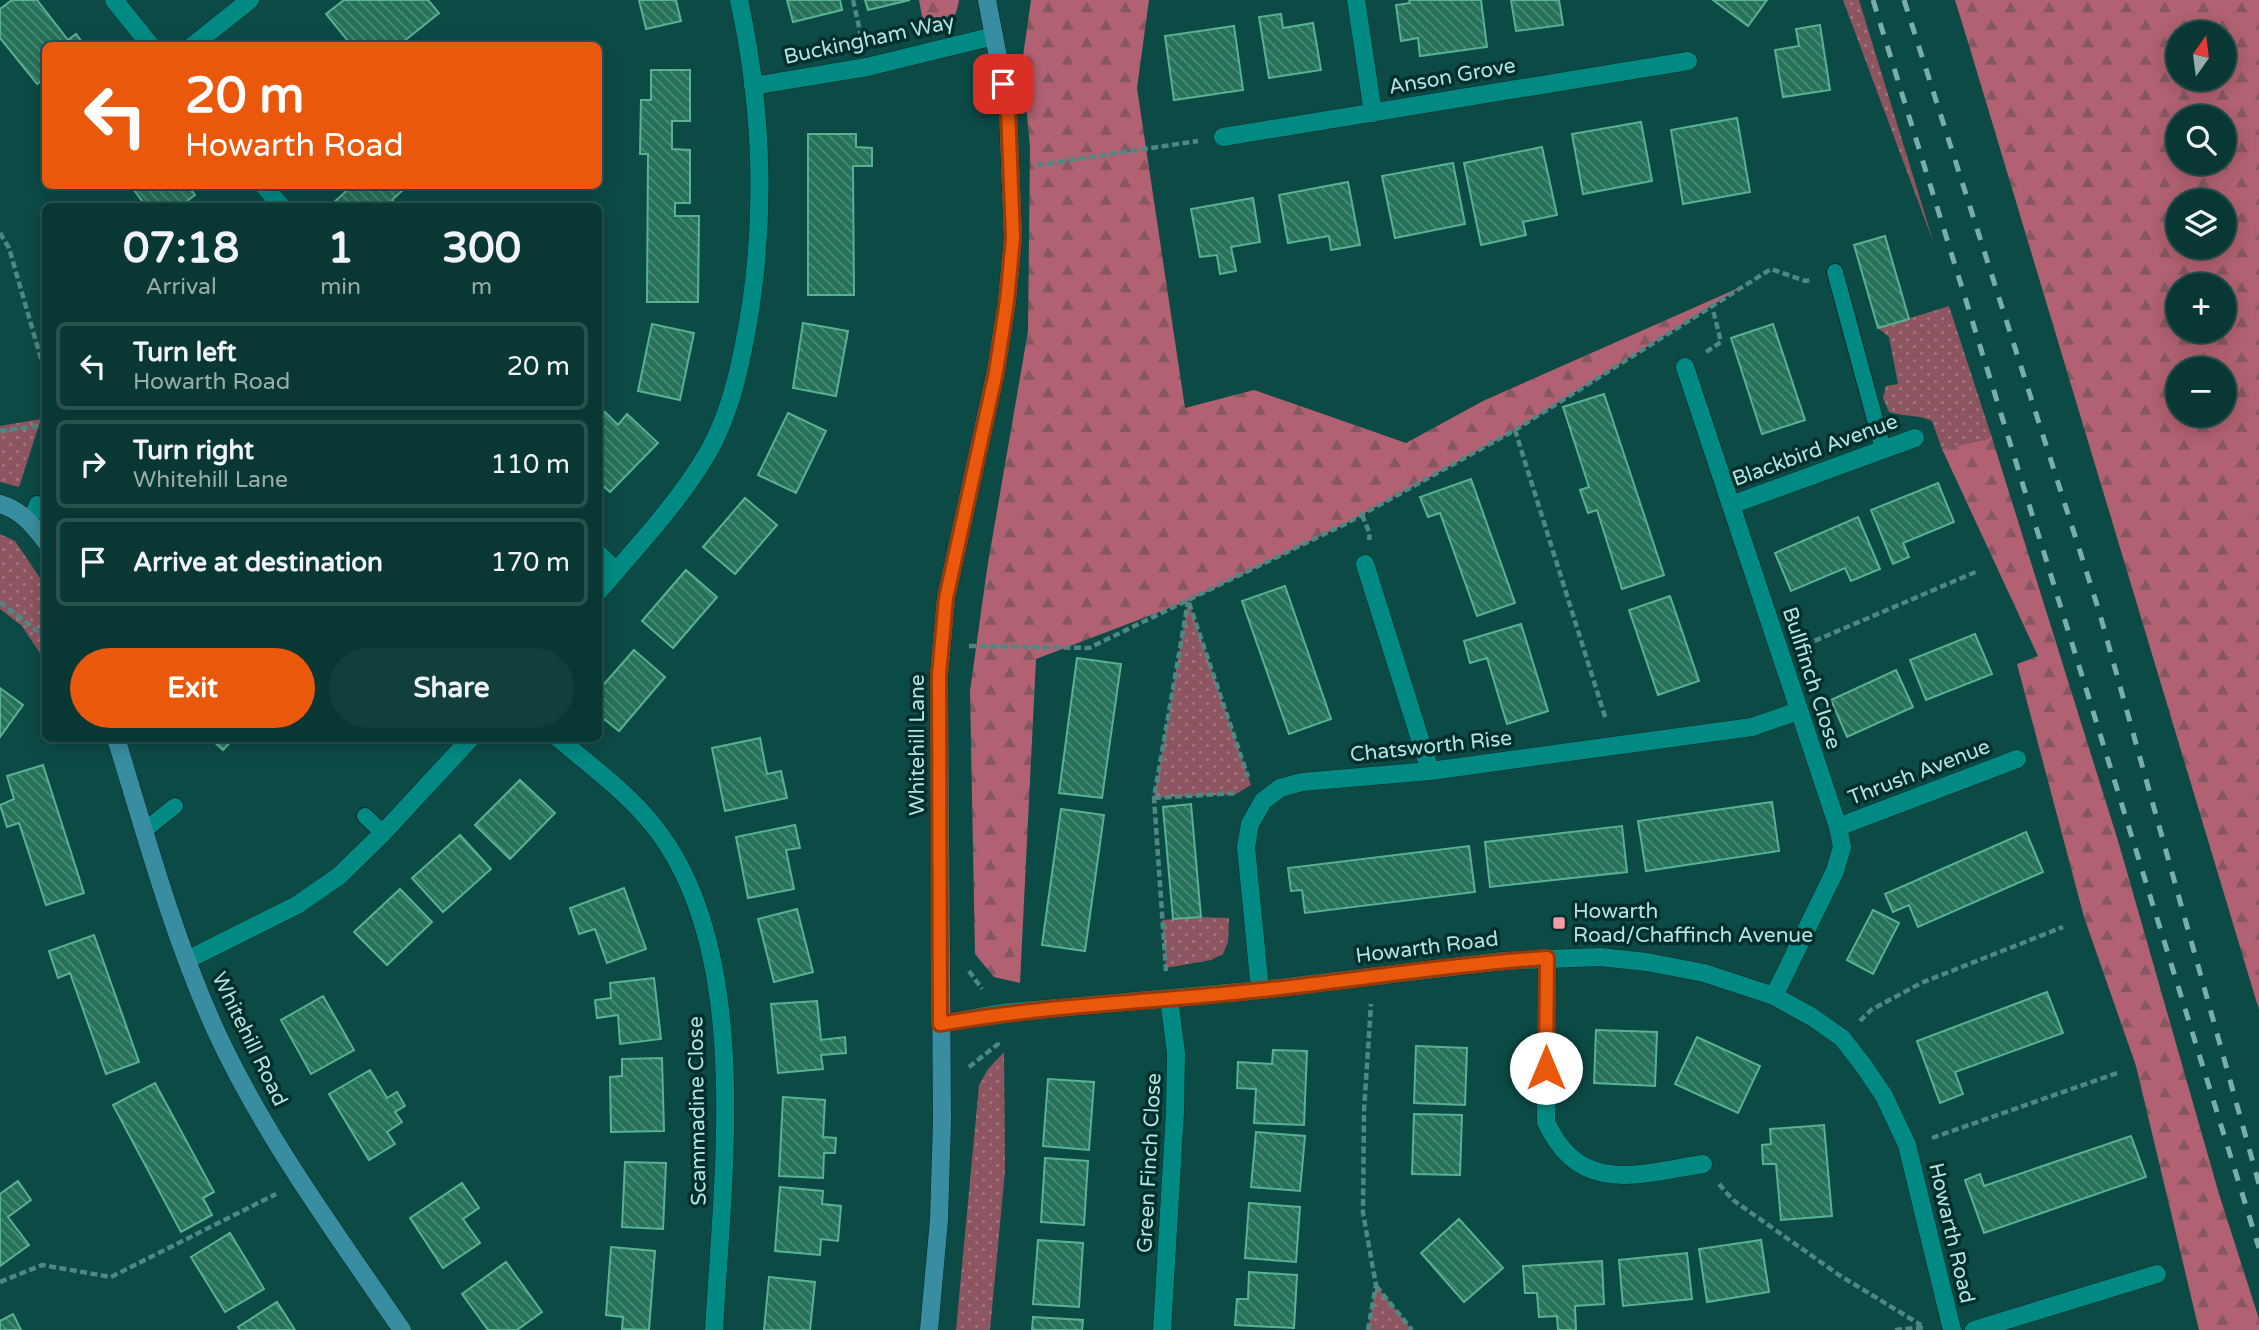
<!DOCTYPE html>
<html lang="en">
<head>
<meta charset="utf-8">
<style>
  :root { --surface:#093834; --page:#123f3c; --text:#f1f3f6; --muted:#99acac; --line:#29524f; --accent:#ea580c }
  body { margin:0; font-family:"Varela Round",sans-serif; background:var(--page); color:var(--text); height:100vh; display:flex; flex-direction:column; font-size:26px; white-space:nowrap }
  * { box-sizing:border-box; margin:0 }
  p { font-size:23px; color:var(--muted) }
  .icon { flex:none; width:38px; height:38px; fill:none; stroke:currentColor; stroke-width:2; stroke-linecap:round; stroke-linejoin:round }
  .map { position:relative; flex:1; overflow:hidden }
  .sheet { position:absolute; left:42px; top:203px; width:560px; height:539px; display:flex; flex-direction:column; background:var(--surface); border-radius:10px; box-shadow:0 4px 18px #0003,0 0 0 2px var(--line) }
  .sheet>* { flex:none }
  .top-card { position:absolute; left:42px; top:42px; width:560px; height:147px; border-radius:10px; box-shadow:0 4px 18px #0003,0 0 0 2px var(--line); background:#ea580c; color:#fff; overflow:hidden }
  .needle { width:46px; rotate:14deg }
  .tools { position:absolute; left:2166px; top:21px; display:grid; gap:14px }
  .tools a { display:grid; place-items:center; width:70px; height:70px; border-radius:50%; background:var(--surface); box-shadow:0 4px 18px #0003,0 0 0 2px var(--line); font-size:35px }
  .pin { position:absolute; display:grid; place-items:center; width:60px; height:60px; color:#fff; margin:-30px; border-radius:14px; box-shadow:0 4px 10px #0006 }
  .me { position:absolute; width:77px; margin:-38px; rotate:0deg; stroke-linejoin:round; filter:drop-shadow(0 0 5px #0008) }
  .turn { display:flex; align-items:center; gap:24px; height:147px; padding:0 28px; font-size:32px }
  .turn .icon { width:91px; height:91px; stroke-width:2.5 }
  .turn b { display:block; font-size:49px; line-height:60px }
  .eta { display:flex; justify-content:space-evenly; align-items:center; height:119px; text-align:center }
  .eta b { font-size:42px; font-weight:800; line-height:49px }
  .primary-button { display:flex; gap:14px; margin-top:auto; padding:14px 28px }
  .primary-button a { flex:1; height:80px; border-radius:42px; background:var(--accent); color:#fff; font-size:28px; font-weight:800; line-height:80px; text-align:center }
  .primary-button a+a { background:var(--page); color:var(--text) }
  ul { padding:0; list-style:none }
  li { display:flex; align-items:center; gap:21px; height:88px; margin:0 14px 10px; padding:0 14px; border:4px solid var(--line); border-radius:10px }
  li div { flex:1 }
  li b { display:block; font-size:26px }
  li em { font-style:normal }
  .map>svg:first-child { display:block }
  .grass { fill:url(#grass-dots) }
  .forest { fill:url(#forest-firs); fill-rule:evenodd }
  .building { fill:url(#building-back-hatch); stroke:#58b292; stroke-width:2 }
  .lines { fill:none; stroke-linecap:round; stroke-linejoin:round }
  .lane-casing { stroke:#0a2d2b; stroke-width:18 }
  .street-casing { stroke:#0a2d2b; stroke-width:19 }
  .secondary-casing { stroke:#0a2d2b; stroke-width:19 }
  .path { stroke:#4f8883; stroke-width:4.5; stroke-dasharray:7 3.5; stroke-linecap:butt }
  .lane { stroke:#008a83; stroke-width:16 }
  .street { stroke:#008a83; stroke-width:18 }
  .secondary { stroke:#398da0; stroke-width:18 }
  .rail { stroke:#79aeaa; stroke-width:5; stroke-dasharray:12 12; stroke-linecap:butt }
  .route-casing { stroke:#983908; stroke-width:18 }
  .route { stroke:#ea580c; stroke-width:12 }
  .poi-dot { fill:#f39aaa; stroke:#002f2c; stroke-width:2.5 }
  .labels { text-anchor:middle; stroke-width:7; stroke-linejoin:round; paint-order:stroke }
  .street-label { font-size:21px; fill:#b4e4df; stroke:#002f2c }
  .poi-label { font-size:21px; fill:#b4e4df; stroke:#002f2c; text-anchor:start }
</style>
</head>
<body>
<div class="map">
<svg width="2259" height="1330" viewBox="0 0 2259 1330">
  <defs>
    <pattern id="grass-dots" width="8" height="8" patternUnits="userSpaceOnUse" patternTransform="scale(1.75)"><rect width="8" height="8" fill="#8d5560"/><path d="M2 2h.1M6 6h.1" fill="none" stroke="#9f757e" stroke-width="1.8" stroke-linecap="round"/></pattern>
    <pattern id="forest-firs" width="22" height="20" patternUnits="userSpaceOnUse" patternTransform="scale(1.75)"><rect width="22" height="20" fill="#b16171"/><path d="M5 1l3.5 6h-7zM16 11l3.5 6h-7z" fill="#865761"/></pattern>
    <pattern id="building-back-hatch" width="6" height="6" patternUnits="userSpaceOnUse" patternTransform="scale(1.75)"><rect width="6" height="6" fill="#267159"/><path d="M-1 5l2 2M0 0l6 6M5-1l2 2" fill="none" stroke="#4d8c78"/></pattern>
  </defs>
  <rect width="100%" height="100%" fill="#0c4a46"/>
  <!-- grass -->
  <path class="grass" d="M1843 0H1859L1934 244Z
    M1949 306 1992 438 1942 449 1932 421C1917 414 1904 417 1889 412L1883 398 1886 386 1898 384 1889 337 1878 328Z
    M41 419 19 487 0 482V426Z
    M0 534 15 541 40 578 45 595V661L22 626 0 609Z
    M1188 601 1251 785 1236 794 1154 798Z
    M1201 917 1229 918 1228 942 1223 954 1211 960 1166 968 1162 920Z
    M1004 1052 1005 1171 990 1330H956L979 1085 988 1069Z
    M1376 1285 1412 1330H1368Z"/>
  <!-- forest -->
  <path class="forest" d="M919 0H959C955 24 947 27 925 32Z
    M1031 0H1149L1137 88 1185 408 1254 390 1406 443 1483 401 1743 286 1515 430 1345 524 1188 601 1036 659 1020 983 994 977 975 954 970 691 987 569 1028 331 1030 147 1022 63Z
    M1955 0H2259V1010L1971 52ZM2179 33H2224V79H2179ZM2179 117H2224V163H2179ZM2179 201H2224V247H2179ZM2179 285H2224V331H2179ZM2179 369H2224V415H2179Z
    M1992 438 2119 844 2219 1194 2259 1319V1330H2199L2136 1066 2084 917 2017 664 2038 656 1942 449Z"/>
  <!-- building -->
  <path class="building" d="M12 0H37L68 40 76 34 85 46H46V78L37 84 0 38V9Z
    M344 0H428L439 13 398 46H352L326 14Z
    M639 0H676L681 21 646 29Z
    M787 0H840L842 10 793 22Z
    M865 0H910L868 10Z
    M1409 0H1481L1487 47 1420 56 1418 38 1401 41 1396 5 1410 3Z
    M1511 0H1559L1563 25 1516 31Z
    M1713 0H1767L1748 26Z
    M1281 14 1283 28 1313 23 1321 70 1269 78 1259 17Z
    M1820 25 1830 90 1783 97 1775 50 1799 46 1796 29Z
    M1234 26 1243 90 1174 100 1165 36Z
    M651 70H690V121H672V149L690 150V203H675V216H699L698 302H647L648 154H640L641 100H651Z
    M1737 118 1750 192 1683 204 1671 130Z
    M1641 122 1652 181 1583 194 1572 134Z
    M808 134H856V147L872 148V166H853L854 295H808Z
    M1542 147 1557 215 1523 222 1526 235 1481 245 1464 163Z
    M1453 163 1465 224 1395 238 1382 176Z
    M1348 182 1360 245 1331 250 1329 236 1288 243 1279 195Z
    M131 186H188L195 195 180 206H134L142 201Z
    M352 186H401L404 189 392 200 398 206H336L333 203Z
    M1253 198 1260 242 1231 247 1236 271 1220 274 1217 255 1200 257 1191 209Z
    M1885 236 1909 319 1878 328 1854 245Z
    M803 323 848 331 836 396 793 388Z
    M652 324 694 333 680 400 638 391Z
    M1773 324 1805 420 1762 434 1731 338Z
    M1604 394 1664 575 1622 589 1597 510 1588 513 1580 490 1589 487 1563 407Z
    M605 412 618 425 627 414 658 443 610 492 598 481V419Z
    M788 413 826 431 796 493 758 475Z
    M1471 479 1515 603 1477 616 1440 513 1428 517 1420 497Z
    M1938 483 1954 522 1903 543 1909 557 1893 564 1871 510Z
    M745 498 777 525 735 574 703 547Z
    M1858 517 1880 569 1851 581 1845 568 1791 591 1775 553Z
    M686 570 717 597 673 648 642 621Z
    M1285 586 1331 719 1289 734 1242 601Z
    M1670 596 1699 681 1658 695 1629 610Z
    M1521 624 1548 711 1507 724 1487 658 1470 663 1464 641Z
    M1975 634 1992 674 1926 700 1910 660Z
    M634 650 665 677 619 731 598 714V691Z
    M1077 658 1121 664 1102 798 1059 793Z
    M1896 670 1913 707 1847 737 1831 700Z
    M0 688 23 705 0 737Z
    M210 738H234L223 750Z
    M760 738 767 774 781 771 787 798 725 811 712 748Z
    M43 765 84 893 46 905 19 823 7 827 0 805 14 799 7 776Z
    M520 780 555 813 510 859 475 825Z
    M1772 802 1779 851 1646 871 1638 821Z
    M1191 804 1201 917 1173 919 1163 807Z
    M1061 809 1104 815 1085 951 1042 945Z
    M795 825 800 848 786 850 794 889 748 898 736 837Z
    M1622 826 1627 872 1490 887 1485 842Z
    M2026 832 2043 872 1918 927 1909 905 1893 912 1885 894Z
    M460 835 491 869 443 912 412 878Z
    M1469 846 1475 892 1305 913 1302 890 1291 891 1288 868Z
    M624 888 646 949 607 963 595 929 579 934 570 908Z
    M400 889 432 922 387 965 354 932Z
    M797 909 813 972 774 982 758 919Z
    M1873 910 1899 923 1873 974 1847 960Z
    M94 935 139 1062 106 1074 70 973 58 978 49 951Z
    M654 978 661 1039 620 1044 618 1015 597 1018 595 1000 611 998 610 983Z
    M2047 992 2063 1033 1955 1072 1963 1094 1940 1103 1917 1041Z
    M323 996 354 1050 311 1074 281 1020Z
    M817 1001 821 1040 845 1037 846 1053 821 1055 823 1069 778 1073 771 1004Z
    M1596 1030 1657 1032 1655 1086 1594 1083Z
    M1697 1037 1760 1066 1738 1113 1675 1084Z
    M1416 1046 1467 1048 1465 1105 1414 1103Z
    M1273 1050 1307 1051 1304 1125 1254 1123 1256 1089 1237 1088 1238 1062 1272 1064Z
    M662 1058 664 1131 611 1132 610 1077 622 1076V1059Z
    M370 1070 387 1098 397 1092 405 1106 395 1112 402 1122 387 1132 395 1144 369 1160 329 1094Z
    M1048 1079 1094 1082 1089 1150 1043 1146Z
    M155 1083 214 1192 203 1198 212 1215 181 1232 113 1105Z
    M783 1097 825 1100 823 1137 836 1138 835 1153H824L823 1178 779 1176Z
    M1414 1114 1462 1115 1460 1175 1412 1174Z
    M1824 1125 1832 1216 1781 1220 1776 1164H1763L1762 1145 1771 1144 1770 1129Z
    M1256 1132 1305 1136 1300 1191 1251 1187Z
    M2131 1136 2146 1177 1984 1233 1965 1180 1980 1174 1984 1186Z
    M1045 1158 1088 1161 1084 1225 1041 1222Z
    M625 1162 666 1163 663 1229 622 1227Z
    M18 1181 31 1200 8 1217 29 1245 0 1266V1194Z
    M462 1183 479 1208 463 1219 480 1243 443 1268 410 1218Z
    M780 1187 823 1191 822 1204 841 1206 838 1241 821 1239 820 1255 775 1251Z
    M1249 1203 1300 1207 1296 1262 1245 1258Z
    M1459 1219 1503 1268 1464 1302 1421 1253Z
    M230 1233 264 1289 225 1312 191 1257Z
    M1038 1240 1083 1243 1079 1307 1033 1304Z
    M1761 1240 1769 1292 1707 1302 1699 1249Z
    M611 1247 655 1251 649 1330 622 1329 623 1317 606 1315Z
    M1687 1253 1692 1299 1623 1306 1619 1260Z
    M1602 1261 1604 1304 1575 1306 1576 1330H1558L1557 1316 1539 1317 1537 1293H1525L1523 1266Z
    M506 1262 542 1312 517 1330H488L462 1294Z
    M1249 1272 1297 1275 1294 1328 1235 1325 1237 1299H1248Z
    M769 1277 815 1282 810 1330H764Z
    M277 1302 295 1330H240L238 1327Z
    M13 1314 21 1330H0V1321Z
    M1033 1317 1083 1320 1082 1330H1032Z"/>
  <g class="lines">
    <!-- lane casing -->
    <g class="lane-casing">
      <path id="lane" d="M1835 272 1883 449
        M30 521 37 504
        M365 816 383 833
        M145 830 175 806"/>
    </g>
    <!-- street casing -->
    <g class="street-casing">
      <path id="street" d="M114 0 151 46
        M1356 0 1373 113
        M192 46 250 0
        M753 86 867 67 994 36
        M1223 137 1688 61
        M264 186 281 206
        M1685 367 1838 827 1842 847 1835 871 1774 996
        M1731 505 1915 438
        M598 553 616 571
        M1365 564 1430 771
        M598 592C634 550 680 501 707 454 726 422 736 385 743 349 767 234 764 114 739 0
        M558 738C594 769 635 798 662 837 752 964 722 1182 714 1330
        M1838 827 2017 759
        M1547 958 1546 1122C1580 1196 1638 1174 1703 1164
        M187 960 297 905 339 876 383 833 471 738
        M1260 990 1246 847 1250 824 1263 801 1280 788 1302 782 1430 771 1752 727 1798 711
        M940 1024 1000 1013 1260 990 1502 961 1600 957 1647 962 1704 973 1774 996 1812 1017 1842 1038 1863 1065 1884 1096 1907 1145 1952 1330
        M1162 1330 1175 1112 1176 1053 1169 999
        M1974 1330 2157 1274"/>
    </g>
    <!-- secondary casing -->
    <g class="secondary-casing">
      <path id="secondary" d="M0 504C21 510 33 525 46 542
        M116 738C146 836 173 936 215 1029 264 1136 336 1233 402 1330
        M929 1330 939 1220 942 1121 939 675 946 598 996 371 1007 301 1013 238 1008 109 987 0"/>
    </g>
    <!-- path -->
    <path class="path" d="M853 0 862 40
      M1037 165 1198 141
      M0 233 9 248 46 376
      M1706 352 1721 342 1712 306
      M1515 430 1606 720
      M0 431 46 425
      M42 480 46 468
      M1362 515 1370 534 1369 540
      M0 602 36 630 46 645
      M1189 603 1248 777
      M1805 645 1978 571
      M969 646 1089 648 1345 524 1515 430 1771 269 1805 281 1811 280
      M1154 798 1237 793
      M969 971 982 989
      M1166 971 1154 798 1188 602
      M1860 1021 1871 1010 1921 983 2063 927
      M969 1067 998 1044V1041
      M1932 1138 2120 1072
      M1719 1184 1733 1200 1839 1275 1921 1325
      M0 1282 42 1265 111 1277 276 1194
      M1376 1286 1412 1330
      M1368 1330 1376 1285 1363 1213 1364 1111 1371 1004
      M1895 1330 1925 1327"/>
    <!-- lane -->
    <use href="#lane" class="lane"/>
    <!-- street -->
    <use href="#street" class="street"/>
    <!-- secondary -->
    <use href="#secondary" class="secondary"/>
    <!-- rail -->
    <path class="rail" d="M1873 0 2259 1248
      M1904 0 2099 611 2259 1184"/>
  </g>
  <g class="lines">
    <!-- route casing -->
    <g class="route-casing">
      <path id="route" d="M1003 84 1008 109 1013 238 1007 301 996 372 946 598 939 675 940 1024C1046 1005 1154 1002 1262 990 1357 980 1451 964 1547 958L1546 1068"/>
    </g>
    <!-- route -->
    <use href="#route" class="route"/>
  </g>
  <!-- markers -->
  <rect class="poi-dot" x="1552" y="916" width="14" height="14" rx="3.5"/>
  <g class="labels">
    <!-- street labels -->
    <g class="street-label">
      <text transform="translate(869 39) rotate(-12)" y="7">Buckingham Way</text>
      <text transform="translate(1452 76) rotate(-10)" y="7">Anson Grove</text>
      <text transform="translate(1815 450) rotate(-20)" y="7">Blackbird Avenue</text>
      <text transform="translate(1812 678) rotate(72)" y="7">Bullfinch Close</text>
      <text transform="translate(917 745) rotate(-90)" y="7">Whitehill Lane</text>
      <text transform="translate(1431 746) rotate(-6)" y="7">Chatsworth Rise</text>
      <text transform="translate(1919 772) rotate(-21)" y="7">Thrush Avenue</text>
      <text transform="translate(1427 947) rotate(-7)" y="7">Howarth Road</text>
      <text transform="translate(250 1039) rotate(64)" y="7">Whitehill Road</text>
      <text transform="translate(697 1111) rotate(-91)" y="7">Scammadine Close</text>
      <text transform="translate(1149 1163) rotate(-87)" y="7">Green Finch Close</text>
      <text transform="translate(1952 1233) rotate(77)" y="7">Howarth Road</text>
    </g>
    <!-- poi labels -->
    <g class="poi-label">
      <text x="1573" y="918">Howarth<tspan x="1573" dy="24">Road/Chaffinch Avenue</tspan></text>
    </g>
  </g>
</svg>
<div class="tools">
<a><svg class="needle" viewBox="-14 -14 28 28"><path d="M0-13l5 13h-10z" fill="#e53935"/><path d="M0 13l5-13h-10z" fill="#99acac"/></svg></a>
<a><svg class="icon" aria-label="search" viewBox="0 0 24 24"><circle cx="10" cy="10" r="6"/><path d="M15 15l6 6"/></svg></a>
<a><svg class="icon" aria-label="layers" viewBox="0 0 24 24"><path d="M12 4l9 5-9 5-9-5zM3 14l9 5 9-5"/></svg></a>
<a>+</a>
<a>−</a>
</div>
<div class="pin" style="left:1003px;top:84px;background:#d93025"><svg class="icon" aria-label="arrive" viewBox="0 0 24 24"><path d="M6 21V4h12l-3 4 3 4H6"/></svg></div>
<svg class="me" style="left:1546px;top:1068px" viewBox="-20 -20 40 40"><circle r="19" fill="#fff"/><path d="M0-13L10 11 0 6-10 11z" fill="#ea580c"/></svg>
<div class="top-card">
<div class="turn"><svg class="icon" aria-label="left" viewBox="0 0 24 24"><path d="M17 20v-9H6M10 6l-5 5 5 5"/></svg><div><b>20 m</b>Howarth Road</div></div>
</div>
<section class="sheet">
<div class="eta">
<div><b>07:18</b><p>Arrival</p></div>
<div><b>1</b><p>min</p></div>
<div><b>300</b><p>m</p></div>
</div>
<ul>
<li><svg class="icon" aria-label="left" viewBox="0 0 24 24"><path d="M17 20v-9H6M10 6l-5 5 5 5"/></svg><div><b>Turn left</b><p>Howarth Road</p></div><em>20 m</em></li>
<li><svg class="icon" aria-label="right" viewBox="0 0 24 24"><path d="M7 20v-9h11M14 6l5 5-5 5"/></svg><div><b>Turn right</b><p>Whitehill Lane</p></div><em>110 m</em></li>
<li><svg class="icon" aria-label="arrive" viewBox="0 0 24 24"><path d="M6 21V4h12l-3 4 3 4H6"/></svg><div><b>Arrive at destination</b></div><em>170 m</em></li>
</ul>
<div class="primary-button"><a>Exit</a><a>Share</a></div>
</section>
</div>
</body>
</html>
